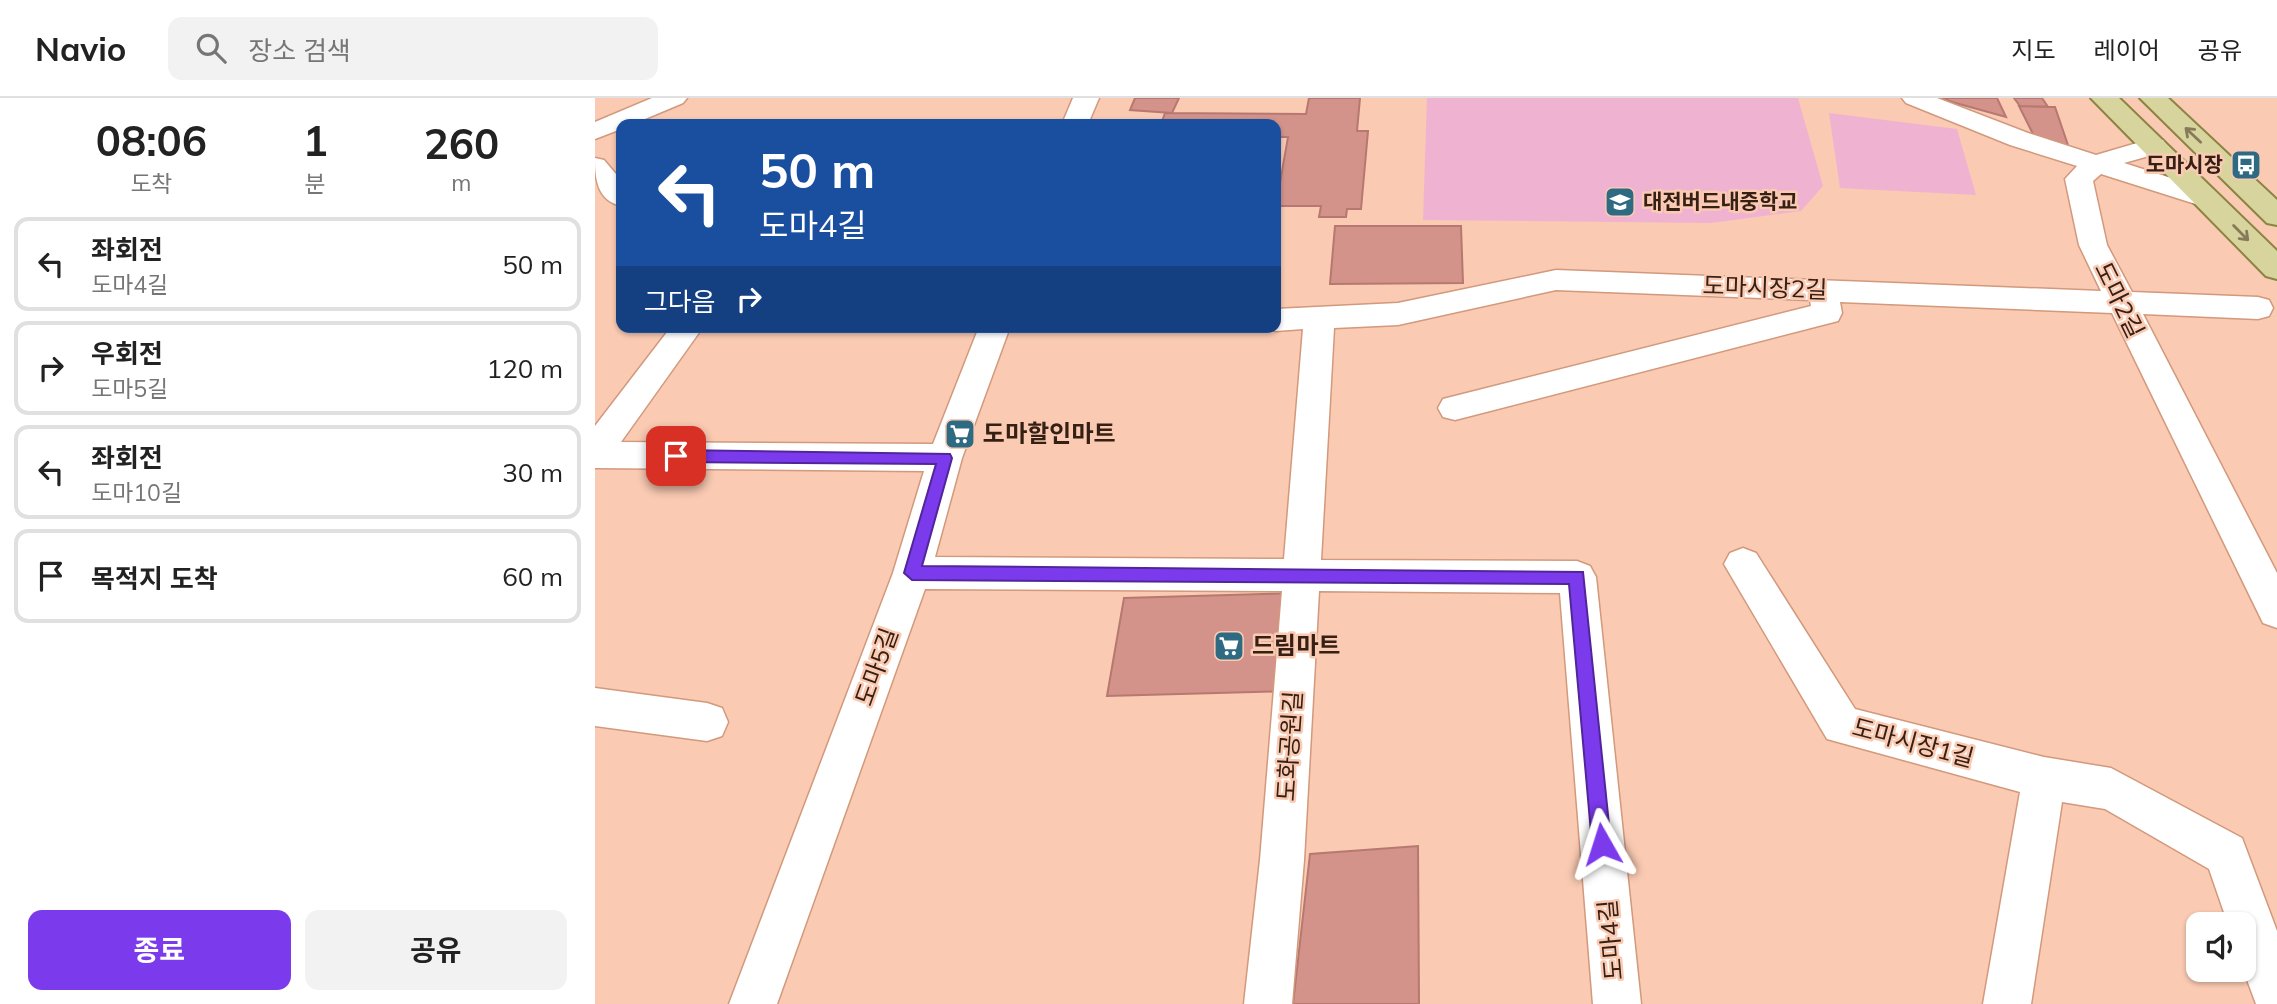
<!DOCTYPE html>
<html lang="ko">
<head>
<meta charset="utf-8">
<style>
  :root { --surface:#fff; --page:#f2f2f2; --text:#222; --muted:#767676; --line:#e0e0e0; --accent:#7c3aed }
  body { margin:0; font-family:Mulish,"Noto Sans KR",sans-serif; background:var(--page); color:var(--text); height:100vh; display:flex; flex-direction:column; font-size:26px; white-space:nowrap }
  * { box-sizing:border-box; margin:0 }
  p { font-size:23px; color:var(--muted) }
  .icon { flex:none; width:38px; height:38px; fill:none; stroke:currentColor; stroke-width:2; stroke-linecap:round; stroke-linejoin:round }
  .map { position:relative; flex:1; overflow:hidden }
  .details { display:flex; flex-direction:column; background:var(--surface); width:595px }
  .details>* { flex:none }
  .hud { position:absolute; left:21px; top:21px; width:665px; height:214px; border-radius:14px; box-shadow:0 2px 5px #0004; background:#1a4fa0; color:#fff; overflow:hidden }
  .controls { position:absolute; left:1591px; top:814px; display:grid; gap:14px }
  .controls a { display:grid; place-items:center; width:70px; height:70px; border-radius:14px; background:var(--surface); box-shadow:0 2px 5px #0004; font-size:35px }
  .pin { position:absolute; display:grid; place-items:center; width:60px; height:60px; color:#fff; margin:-30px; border-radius:14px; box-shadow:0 4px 10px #0006 }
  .me { position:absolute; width:77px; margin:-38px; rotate:354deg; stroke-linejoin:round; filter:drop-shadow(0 0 5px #0008) }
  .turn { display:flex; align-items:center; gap:24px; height:147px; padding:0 28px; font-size:32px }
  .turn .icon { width:91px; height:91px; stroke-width:2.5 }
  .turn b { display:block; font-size:49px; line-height:60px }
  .then { display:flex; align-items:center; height:66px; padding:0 28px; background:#0003; gap:14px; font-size:26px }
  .eta { display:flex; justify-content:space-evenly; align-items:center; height:119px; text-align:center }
  .eta b { font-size:42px; font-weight:700; line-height:49px }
  .action { display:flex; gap:14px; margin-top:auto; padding:14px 28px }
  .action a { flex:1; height:80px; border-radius:14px; background:var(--accent); color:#fff; font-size:28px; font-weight:700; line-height:80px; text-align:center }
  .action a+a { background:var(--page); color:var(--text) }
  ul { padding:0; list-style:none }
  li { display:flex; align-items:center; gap:21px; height:94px; margin:0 14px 10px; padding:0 14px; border:4px solid var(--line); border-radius:14px }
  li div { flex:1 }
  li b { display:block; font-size:26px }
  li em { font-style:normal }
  header { display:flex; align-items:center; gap:42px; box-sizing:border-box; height:98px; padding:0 35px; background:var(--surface); border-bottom:2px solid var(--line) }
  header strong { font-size:33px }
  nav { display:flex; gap:38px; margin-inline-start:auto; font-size:24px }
  .search { width:490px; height:63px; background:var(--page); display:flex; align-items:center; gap:18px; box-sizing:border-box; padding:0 24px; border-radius:14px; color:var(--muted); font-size:26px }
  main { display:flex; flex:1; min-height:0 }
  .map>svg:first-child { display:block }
  .green { fill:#efb3d1 }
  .building { fill:#d3938b; stroke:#b67870; stroke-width:2 }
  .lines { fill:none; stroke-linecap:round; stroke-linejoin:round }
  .minor-casing { stroke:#d2997c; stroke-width:3 }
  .major-casing { stroke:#8d8343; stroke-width:4 }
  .minor { fill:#fff; fill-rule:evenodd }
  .major { fill:#d7d59d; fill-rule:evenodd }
  .oneway { stroke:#867a59 }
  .route { fill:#7c3aed; stroke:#51269a; stroke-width:2 }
  .labels { text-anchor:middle; stroke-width:5; stroke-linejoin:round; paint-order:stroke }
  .far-poi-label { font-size:21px; font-weight:bold; fill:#362015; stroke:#facab2; text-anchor:end }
  .street-label { font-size:24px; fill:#362015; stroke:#facab2 }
  .poi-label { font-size:24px; font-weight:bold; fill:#362015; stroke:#facab2; text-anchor:start }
</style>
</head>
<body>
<header>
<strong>Navio</strong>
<div class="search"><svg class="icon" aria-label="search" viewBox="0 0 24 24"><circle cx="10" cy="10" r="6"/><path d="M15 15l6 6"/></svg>장소 검색</div>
<nav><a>지도</a><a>레이어</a><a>공유</a></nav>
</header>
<main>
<section class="details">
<div class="eta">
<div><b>08:06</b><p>도착</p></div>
<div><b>1</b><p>분</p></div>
<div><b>260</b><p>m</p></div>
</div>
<ul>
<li><svg class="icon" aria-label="left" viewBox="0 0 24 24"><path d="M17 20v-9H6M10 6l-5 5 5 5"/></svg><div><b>좌회전</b><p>도마4길</p></div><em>50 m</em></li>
<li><svg class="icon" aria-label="right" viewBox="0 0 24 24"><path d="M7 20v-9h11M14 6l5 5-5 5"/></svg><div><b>우회전</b><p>도마5길</p></div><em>120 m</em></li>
<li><svg class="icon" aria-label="left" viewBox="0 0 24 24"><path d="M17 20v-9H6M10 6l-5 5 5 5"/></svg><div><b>좌회전</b><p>도마10길</p></div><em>30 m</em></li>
<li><svg class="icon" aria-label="arrive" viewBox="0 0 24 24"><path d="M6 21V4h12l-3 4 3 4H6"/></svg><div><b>목적지 도착</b></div><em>60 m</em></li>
</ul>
<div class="action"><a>종료</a><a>공유</a></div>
</section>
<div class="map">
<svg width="1682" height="906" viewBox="0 0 1682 906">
  <rect width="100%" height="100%" fill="#facab2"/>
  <!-- green -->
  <path class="green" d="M832 0H1203L1228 88 1206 113 1116 125 828 122Z
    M1234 15 1362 31 1381 97 1245 90Z"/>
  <!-- building -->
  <path class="building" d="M540 0H584L577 15 535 12Z
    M714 0H765L762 33H773L766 111H752L751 119H724L726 108H681L693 39H681V26H566L570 15 711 16Z
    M1347 0H1402L1411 19 1357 4Z
    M1419 0H1447L1453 9 1425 8Z
    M1424 8 1460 9 1475 53 1442 44Z
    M740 128H866L868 185 735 186Z
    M705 495 699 593 512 598 529 500Z
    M823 748 824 906H698L715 756Z"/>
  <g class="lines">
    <!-- minor casing -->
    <g class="minor-casing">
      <path id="minor" d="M57 0H92L88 5 38 26H26V31L0 41V24Z
        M478 0H504L493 26H467Z
        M1307 0H1342L1433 35 1501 57 1559 40 1568 42 1572 48 1568 54 1529 65 1620 94 1624 100 1620 106 1610 109 1506 76 1498 83 1512 147 1537 194 1663 199 1674 202 1678 210 1674 218 1663 221 1548 216 1682 475V530L1668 525 1517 215 1245 204 1247 215 1243 223 860 322 848 319 843 310 848 301 1216 208 1215 202 961 192 803 227 739 230 726 462 982 463 995 468 1001 479 1046 906H998L965 495 724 493 709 762 697 906H649L665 762 687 493 330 491 182 906H134L298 475 329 373 0 370V328L76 229H108L26 344 338 346 384 229H415L367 360 340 459 689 461 708 231 681 233 670 230 681 229V211L803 205 961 172 1506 193 1484 147 1470 81 1482 68 1415 47 1311 5Z
        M0 60 9 62 26 82V108C2 102 0 81 0 60Z
        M1148 450 1161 455 1260 611 1449 659 1516 670 1647 740 1682 833V906H1661L1648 871V826H1633L1614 771 1510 711 1467 704 1436 906H1388L1425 694 1232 641 1129 466 1135 455Z
        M0 590 112 605 127 610 133 624 127 638 112 643 0 628Z"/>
    </g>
    <!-- major casing -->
    <g class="major-casing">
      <path id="major" d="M1496 0H1524L1682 153V181L1671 178Z
        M1545 0H1573L1682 102V127L1672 125Z"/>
    </g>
    <!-- minor -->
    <use href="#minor" class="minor"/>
    <!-- major -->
    <use href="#major" class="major"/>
  </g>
  <!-- one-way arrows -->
  <defs><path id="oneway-shaft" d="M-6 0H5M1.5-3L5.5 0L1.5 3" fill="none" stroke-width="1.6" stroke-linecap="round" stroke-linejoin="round" transform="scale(1.75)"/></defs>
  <g class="oneway">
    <use href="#oneway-shaft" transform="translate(1598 37) rotate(-137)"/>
    <use href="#oneway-shaft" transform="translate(1646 135) rotate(45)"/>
  </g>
  <!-- route -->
  <path class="route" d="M81 352 355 356 357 360 327 468 988 474 1016 746 1014 753 1007 756 1000 753 997 746 974 486 317 482 309 475 341 366 81 364 73 358Z"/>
  <!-- icons -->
  <defs>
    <g id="bus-square" transform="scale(1.575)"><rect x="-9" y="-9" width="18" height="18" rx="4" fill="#2e6a81" stroke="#facab2"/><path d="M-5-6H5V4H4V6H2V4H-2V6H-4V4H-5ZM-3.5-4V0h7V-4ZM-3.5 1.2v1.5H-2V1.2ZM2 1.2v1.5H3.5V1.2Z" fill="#fff"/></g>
    <g id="school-square" transform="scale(1.575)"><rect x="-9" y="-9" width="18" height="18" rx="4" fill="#2e6a81" stroke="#facab2"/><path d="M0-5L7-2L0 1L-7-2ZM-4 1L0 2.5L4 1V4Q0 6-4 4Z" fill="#fff"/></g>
    <g id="supermarket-square" transform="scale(1.575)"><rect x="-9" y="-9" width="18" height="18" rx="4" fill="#2e6a81" stroke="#facab2"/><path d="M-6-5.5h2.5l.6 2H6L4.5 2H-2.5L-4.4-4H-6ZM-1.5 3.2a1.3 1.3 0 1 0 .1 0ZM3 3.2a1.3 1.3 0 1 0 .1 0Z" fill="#fff"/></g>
  </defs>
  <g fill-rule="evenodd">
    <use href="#bus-square" x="1651" y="67"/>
    <use href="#school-square" x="1025" y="104"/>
    <use href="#supermarket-square" x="365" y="336"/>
    <use href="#supermarket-square" x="634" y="548"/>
  </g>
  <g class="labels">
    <!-- far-poi labels -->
    <g class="far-poi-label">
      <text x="1628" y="74">도마시장</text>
      <text x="1048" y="111" text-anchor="start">대전버드내중학교</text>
    </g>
    <!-- street labels -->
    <g class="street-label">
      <text transform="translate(1170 190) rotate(2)" y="8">도마시장2길</text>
      <text transform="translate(1524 202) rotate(64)" y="8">도마2길</text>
      <text transform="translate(282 569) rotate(-70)" y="8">도마5길</text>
      <text transform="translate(1318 645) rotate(15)" y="8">도마시장1길</text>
      <text transform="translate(695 648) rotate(-86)" y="8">도화공원길</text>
      <text transform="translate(1016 842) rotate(-95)" y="8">도마4길</text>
    </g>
    <!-- poi labels -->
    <g class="poi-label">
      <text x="388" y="344">도마할인마트</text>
      <text x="657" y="556">드림마트</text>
    </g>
  </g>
</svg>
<div class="controls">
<a><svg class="icon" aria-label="sound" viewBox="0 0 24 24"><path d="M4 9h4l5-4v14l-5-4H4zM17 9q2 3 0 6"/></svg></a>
</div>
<div class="pin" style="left:81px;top:358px;background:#d93025"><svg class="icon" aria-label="arrive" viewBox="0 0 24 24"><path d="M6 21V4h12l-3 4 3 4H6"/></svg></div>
<svg class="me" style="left:1007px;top:746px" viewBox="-20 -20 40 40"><path d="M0-17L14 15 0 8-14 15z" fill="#7c3aed" stroke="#fff" stroke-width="4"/></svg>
<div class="hud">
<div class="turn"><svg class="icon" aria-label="left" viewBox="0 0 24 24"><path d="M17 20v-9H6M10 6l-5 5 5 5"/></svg><div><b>50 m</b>도마4길</div></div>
<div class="then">그다음<svg class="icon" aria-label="right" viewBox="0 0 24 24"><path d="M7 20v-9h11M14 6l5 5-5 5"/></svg></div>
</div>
</div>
</main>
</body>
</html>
